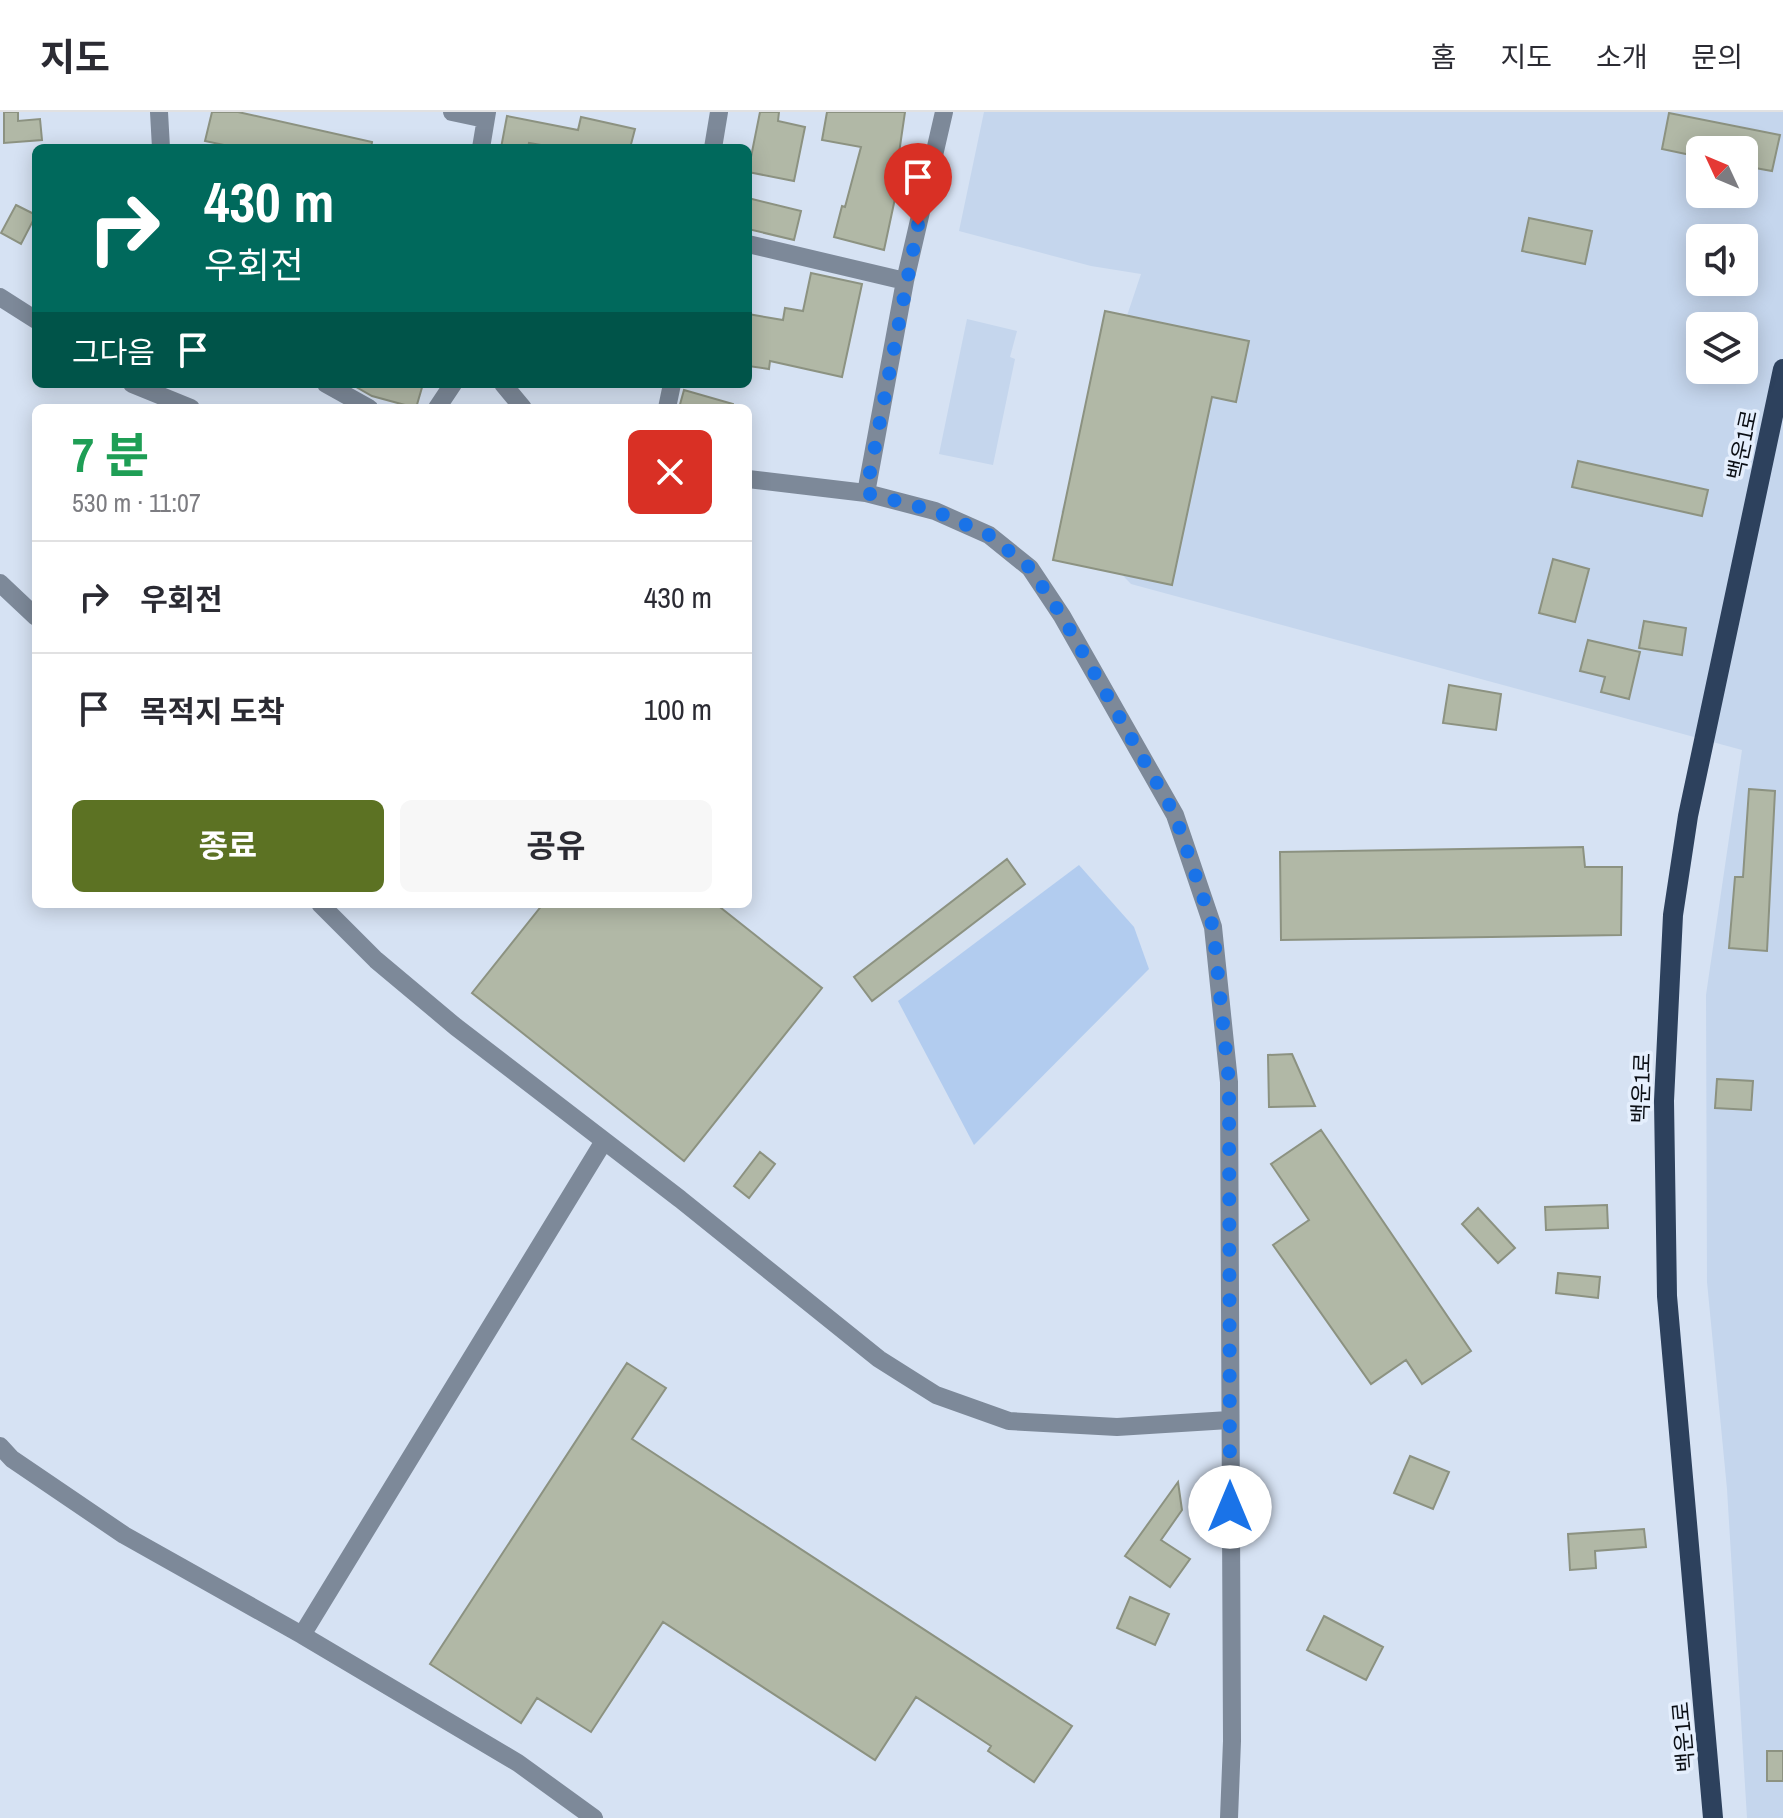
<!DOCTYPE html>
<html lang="ko">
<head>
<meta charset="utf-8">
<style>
  :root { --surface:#fff; --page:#f7f7f7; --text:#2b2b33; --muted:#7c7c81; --line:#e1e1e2; --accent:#5c7223 }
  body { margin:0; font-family:"Archivo Narrow","Noto Sans KR",sans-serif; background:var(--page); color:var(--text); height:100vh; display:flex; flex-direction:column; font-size:30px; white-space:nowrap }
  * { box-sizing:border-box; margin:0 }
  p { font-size:26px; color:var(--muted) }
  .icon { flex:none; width:44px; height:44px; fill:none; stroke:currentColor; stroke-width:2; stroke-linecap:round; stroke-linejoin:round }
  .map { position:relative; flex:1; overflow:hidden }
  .panel { position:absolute; left:32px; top:292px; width:720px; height:504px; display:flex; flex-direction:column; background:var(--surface); border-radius:12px; box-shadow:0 4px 20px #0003 }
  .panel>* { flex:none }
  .banner { position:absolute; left:32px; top:32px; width:720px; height:244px; border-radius:12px; box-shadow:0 4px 20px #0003; background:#00695c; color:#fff; overflow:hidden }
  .needle { width:52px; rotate:314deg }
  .tools { position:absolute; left:1686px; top:24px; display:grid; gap:16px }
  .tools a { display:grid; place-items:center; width:72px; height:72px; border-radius:12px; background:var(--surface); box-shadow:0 4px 20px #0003; font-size:40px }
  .pin { position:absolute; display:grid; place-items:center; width:68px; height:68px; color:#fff; margin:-82px -34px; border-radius:50% 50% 50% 0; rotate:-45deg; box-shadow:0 0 8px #0007 }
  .pin .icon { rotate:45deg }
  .me { position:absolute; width:88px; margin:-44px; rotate:0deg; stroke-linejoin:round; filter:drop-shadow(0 0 6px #0008) }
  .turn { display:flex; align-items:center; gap:28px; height:168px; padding:0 40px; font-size:36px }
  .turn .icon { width:104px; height:104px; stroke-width:2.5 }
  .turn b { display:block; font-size:56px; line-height:68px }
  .then { display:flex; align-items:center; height:76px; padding:0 40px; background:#0003; gap:16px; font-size:30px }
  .round { display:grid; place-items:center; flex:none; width:84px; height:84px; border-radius:12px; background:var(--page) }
  .summary { display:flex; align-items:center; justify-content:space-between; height:136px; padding:0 40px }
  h1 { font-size:48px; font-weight:700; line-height:60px; color:#1e9e55 }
  .action { display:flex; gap:16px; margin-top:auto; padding:16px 40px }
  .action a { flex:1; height:92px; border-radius:12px; background:var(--accent); color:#fff; font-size:32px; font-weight:700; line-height:92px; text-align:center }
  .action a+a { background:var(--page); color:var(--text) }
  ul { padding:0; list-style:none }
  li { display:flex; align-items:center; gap:24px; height:112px; padding:0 40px; border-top:2px solid var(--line) }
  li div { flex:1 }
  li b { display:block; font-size:30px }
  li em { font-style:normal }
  header { display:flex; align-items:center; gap:48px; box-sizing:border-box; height:112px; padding:0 40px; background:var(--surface); border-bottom:2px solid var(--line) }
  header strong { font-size:38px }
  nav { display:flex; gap:44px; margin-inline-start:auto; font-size:28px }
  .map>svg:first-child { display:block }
  .built { fill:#c5d6ed; fill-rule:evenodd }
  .green { fill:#b2ccef }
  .building { fill:#b1b8a6; stroke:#8c9281; stroke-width:2 }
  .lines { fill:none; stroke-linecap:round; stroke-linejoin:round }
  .minor { stroke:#7d8999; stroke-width:18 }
  .major { stroke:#2d415d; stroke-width:20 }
  .route { stroke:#1a73e8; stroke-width:14; stroke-dasharray:0 25.2 }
  .labels { text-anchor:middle; stroke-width:7; stroke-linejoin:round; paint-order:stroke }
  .street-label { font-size:22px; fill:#0b0f15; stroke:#e5effd }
</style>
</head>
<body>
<header>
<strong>지도</strong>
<nav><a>홈</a><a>지도</a><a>소개</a><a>문의</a></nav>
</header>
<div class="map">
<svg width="1783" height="1706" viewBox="0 0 1783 1706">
  <rect width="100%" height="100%" fill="#d6e2f3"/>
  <!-- built -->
  <path class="built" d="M984 0H1783V1706H1747L1727 1377 1707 1170 1706 883 1742 638 1131 472 1061 400 1141 162 1091 154 959 119ZM1700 38H1744V82H1700ZM1700 126H1744V170H1700ZM1700 214H1744V258H1700Z
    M967 207 1017 219 1010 245 1015 247 993 353 939 342Z"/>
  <!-- green -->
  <path class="green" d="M1079 753 1134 815 1149 857 974 1033 898 889Z"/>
  <!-- building -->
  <path class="building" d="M4 0H18V9L40 7 42 28 4 31Z
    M212 0H238L372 30 371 36H238L205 29Z
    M760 0H779L778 9 805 15 794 69 748 60Z
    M827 0H905L898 48 903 49 884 138 834 125 842 94 845 95 861 35 822 28Z
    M1669 1 1780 23 1772 59 1744 54V38H1700V45L1662 37Z
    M507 4 578 18 581 5 635 17 630 36H558L529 31 528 36H501Z
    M748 86 801 99 794 128 748 117Z
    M16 93 36 103 21 132 1 121Z
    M1529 106 1592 119 1585 152 1522 139Z
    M811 161 862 172 842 265 770 249 769 257 748 254V202L783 208 785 196 803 199Z
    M1105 199 1249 229 1236 290 1212 285 1172 473 1053 448Z
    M351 272H423L416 296 372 284Z
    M684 278 733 292V296H679Z
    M1578 349 1708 378 1702 404 1572 375Z
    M1553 447 1589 457 1575 510 1539 501Z
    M1644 509 1686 516 1682 543 1639 536Z
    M1588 528 1640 540 1629 587 1601 580 1605 565 1580 559Z
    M1449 573 1501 582 1496 618 1443 611Z
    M1749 677 1775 679 1767 839 1729 836 1735 765H1743Z
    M1583 735 1585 755H1622L1621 823 1281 828 1280 740Z
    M1007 747 1025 772 872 889 854 865Z
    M543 792H716L822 876 684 1049 472 881Z
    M1292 942 1315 994 1269 995 1268 943Z
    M1717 967 1753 969 1751 998 1715 996Z
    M1321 1018 1471 1239 1422 1272 1406 1248 1371 1272 1273 1133 1309 1108 1271 1052Z
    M760 1040 775 1052 749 1086 734 1074Z
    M1607 1093 1608 1116 1546 1118 1545 1095Z
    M1478 1096 1515 1136 1498 1151 1462 1112Z
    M1558 1161 1600 1165 1598 1186 1556 1181Z
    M627 1251 666 1276 632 1327 1072 1614 1034 1670 988 1639 991 1634 916 1585 875 1648 663 1510 591 1620 537 1586 521 1611 430 1552Z
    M1410 1344 1449 1360 1433 1397 1394 1381Z
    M1178 1370 1182 1398 1161 1428 1190 1447 1170 1475 1125 1444Z
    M1644 1417 1646 1435 1595 1439 1596 1456 1570 1458 1568 1422Z
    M1130 1485 1169 1502 1155 1533 1117 1516Z
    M1324 1504 1383 1535 1366 1568 1307 1538Z
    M1767 1639H1783V1669H1767Z"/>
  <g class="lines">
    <!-- minor -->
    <path class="minor" d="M159 0 161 36
      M452 0 485 7
      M944 0 905 169 866 381 935 399 989 423 1030 456 1062 504 1175 703 1213 815 1229 970 1232 1629 1229 1706
      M481 36 487 0
      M713 36 719 0
      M748 132 905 169
      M0 185 36 208
      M132 272 191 296
      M326 272 369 296
      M503 272 523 296
      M437 296 453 272
      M667 296 672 272
      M748 367 866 381
      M0 471 36 505
      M320 792 376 848 456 915 680 1087 879 1247 936 1283 1009 1309 1117 1315 1229 1308
      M0 1334 12 1347 124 1423 302 1523
      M594 1706 518 1651 302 1523 604 1029"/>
    <!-- major -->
    <path class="major" d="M1713 1706 1667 1184 1664 989 1673 803 1688 704 1783 257"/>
  </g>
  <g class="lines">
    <!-- route -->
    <path class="route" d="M918 113 866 381 935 399 989 423 1030 456 1062 504 1175 703 1213 815 1229 970 1230 1395"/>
  </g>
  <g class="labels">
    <!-- street labels -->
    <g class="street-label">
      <text transform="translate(1742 333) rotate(-78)" y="8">백운1로</text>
      <text transform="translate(1641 976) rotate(-88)" y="8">백운1로</text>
      <text transform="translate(1683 1625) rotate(-95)" y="8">백운1로</text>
    </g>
  </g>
</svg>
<div class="tools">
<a><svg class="needle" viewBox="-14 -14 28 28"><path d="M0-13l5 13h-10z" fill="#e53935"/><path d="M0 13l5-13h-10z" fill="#7c7c81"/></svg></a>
<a><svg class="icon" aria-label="sound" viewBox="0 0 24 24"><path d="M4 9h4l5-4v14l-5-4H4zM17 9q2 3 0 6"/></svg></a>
<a><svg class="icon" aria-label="layers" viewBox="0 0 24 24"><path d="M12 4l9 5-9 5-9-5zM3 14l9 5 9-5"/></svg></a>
</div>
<div class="pin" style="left:918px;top:113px;background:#d93025"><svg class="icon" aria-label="arrive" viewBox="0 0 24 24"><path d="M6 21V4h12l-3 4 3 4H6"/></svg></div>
<svg class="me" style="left:1230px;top:1395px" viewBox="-20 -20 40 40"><circle r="19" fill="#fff"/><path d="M0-13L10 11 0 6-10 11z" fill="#1a73e8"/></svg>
<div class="banner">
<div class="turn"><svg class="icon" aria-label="right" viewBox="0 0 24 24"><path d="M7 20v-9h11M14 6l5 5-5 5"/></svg><div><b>430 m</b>우회전</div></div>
<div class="then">그다음<svg class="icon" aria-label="arrive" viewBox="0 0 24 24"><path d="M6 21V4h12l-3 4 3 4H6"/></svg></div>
</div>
<section class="panel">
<div class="summary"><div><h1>7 분</h1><p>530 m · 11:07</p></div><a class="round" style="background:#d93025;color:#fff"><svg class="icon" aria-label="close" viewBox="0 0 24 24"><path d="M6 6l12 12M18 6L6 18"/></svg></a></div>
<ul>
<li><svg class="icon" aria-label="right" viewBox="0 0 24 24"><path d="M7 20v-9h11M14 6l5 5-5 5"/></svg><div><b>우회전</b></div><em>430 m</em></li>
<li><svg class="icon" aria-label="arrive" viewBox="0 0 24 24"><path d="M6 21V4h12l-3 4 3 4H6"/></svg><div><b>목적지 도착</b></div><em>100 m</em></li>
</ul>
<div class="action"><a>종료</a><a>공유</a></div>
</section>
</div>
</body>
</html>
